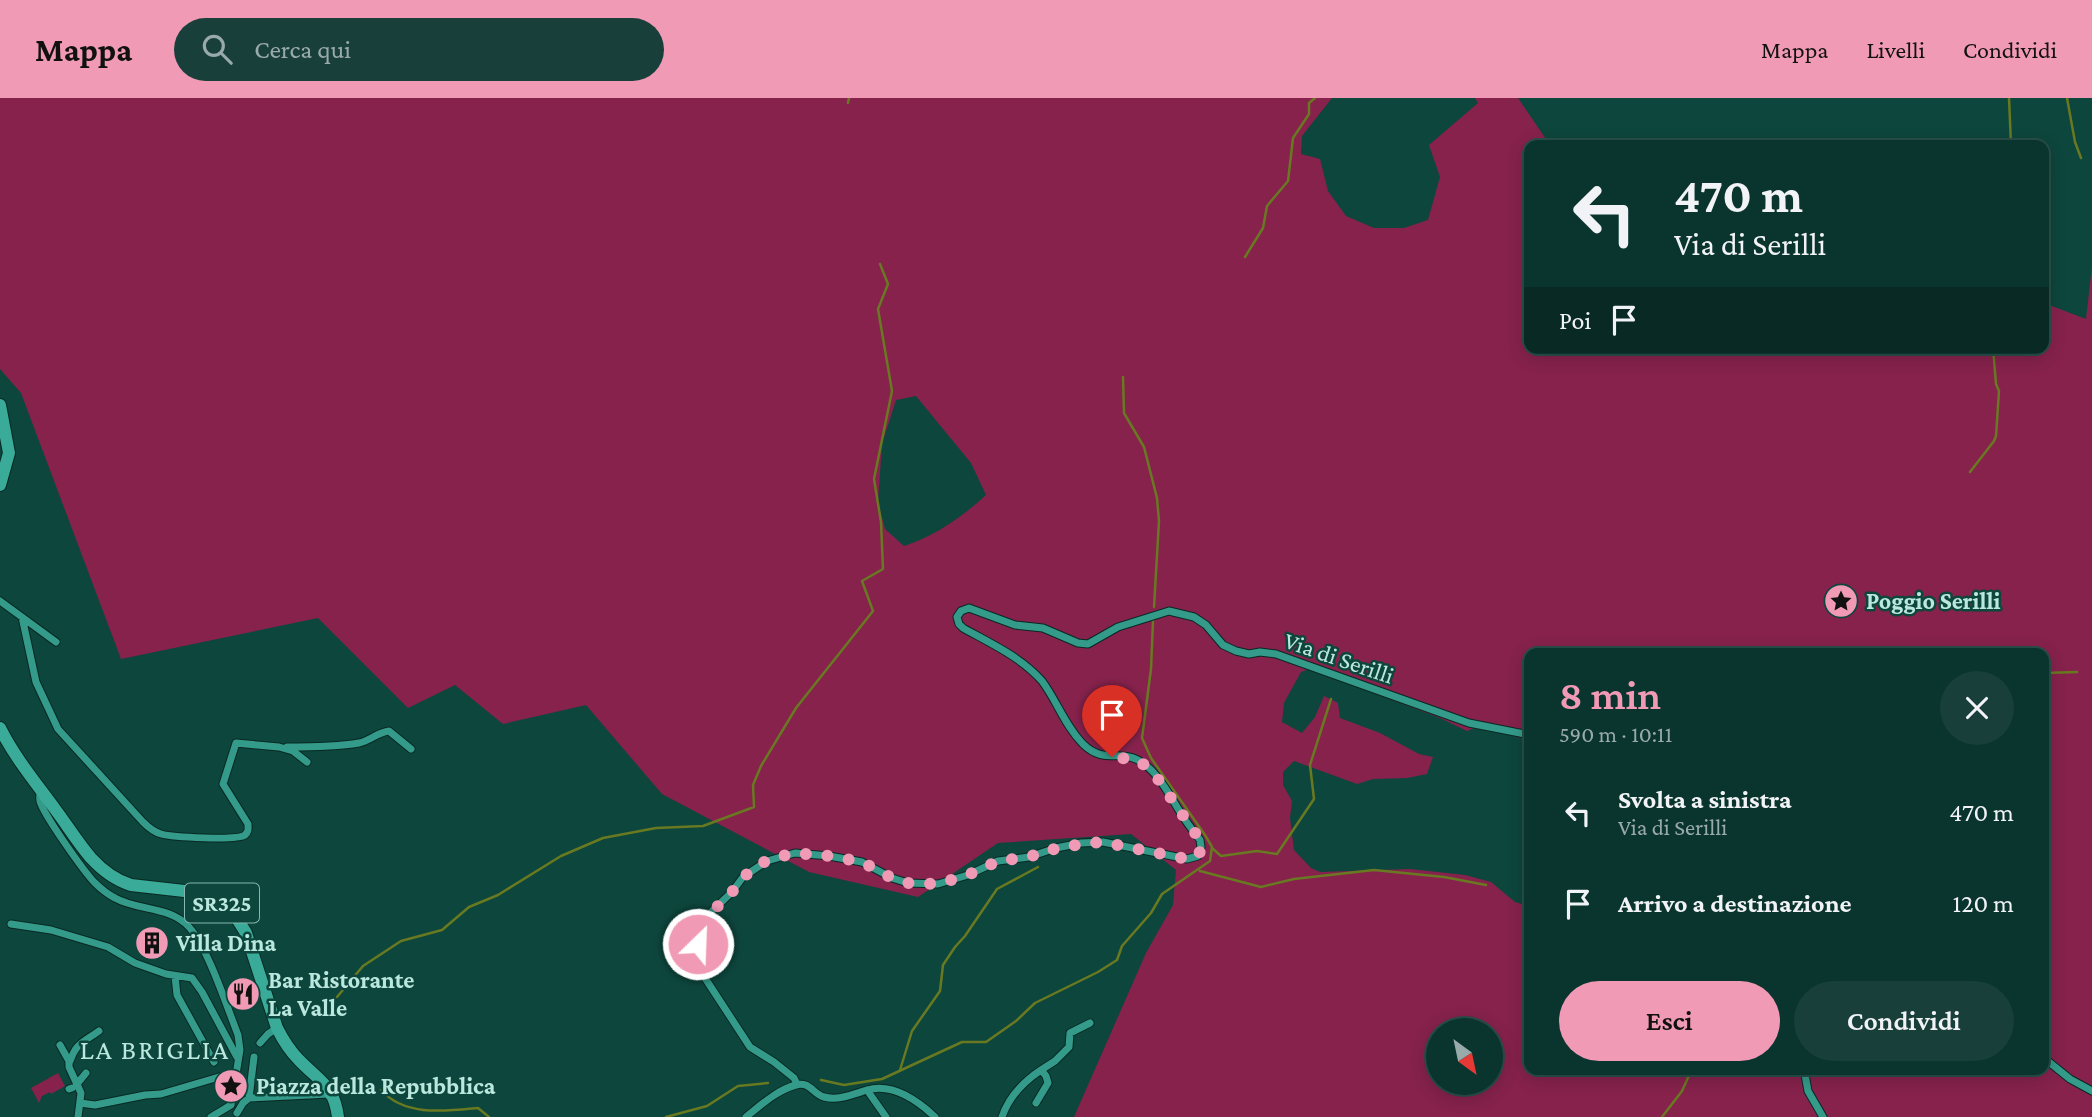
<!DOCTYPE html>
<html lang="it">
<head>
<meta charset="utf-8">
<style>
  :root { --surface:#0a342e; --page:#183f3a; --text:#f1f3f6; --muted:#9aa; --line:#2a4f4a; --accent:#f09ab5 }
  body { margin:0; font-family:"Crimson Pro",serif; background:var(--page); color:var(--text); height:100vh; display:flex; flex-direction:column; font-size:26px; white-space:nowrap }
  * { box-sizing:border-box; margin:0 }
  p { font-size:23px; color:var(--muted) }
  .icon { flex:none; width:38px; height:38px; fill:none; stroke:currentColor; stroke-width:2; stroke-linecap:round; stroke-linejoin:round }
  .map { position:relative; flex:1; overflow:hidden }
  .drawer { position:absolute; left:1524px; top:550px; width:525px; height:427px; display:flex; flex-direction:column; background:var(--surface); border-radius:14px; box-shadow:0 4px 18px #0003,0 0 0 2px var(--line) }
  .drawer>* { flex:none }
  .guide { position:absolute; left:1524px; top:42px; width:525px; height:214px; border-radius:14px; box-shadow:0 4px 18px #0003,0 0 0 2px var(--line); background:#0a342e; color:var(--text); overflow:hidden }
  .needle { width:46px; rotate:147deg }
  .fabs { position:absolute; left:1426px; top:920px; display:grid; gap:14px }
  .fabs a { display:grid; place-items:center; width:77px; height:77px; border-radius:50%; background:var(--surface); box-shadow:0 4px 18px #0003,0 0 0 2px var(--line); font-size:35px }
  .pin { position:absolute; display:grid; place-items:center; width:60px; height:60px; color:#fff; margin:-72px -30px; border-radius:50% 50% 50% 0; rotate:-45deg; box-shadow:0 0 7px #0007 }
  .pin .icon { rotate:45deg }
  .me { position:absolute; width:77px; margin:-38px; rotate:24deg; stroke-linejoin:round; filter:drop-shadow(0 0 5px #0008) }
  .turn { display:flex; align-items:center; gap:24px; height:147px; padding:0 35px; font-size:32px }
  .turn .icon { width:91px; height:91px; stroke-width:2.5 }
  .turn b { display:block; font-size:49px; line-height:60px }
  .then { display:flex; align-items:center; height:66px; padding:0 35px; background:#0003; gap:14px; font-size:26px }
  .round { display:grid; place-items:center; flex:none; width:74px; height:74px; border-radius:37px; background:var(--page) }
  .overview { display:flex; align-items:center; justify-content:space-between; height:119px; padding:0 35px }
  h1 { font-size:42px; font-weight:600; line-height:52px; color:var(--accent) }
  .action { display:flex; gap:14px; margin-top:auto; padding:14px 35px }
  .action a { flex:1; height:80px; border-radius:42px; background:var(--accent); color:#111; font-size:28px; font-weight:600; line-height:80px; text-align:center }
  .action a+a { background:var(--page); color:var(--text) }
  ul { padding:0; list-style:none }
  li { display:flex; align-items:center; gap:21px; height:91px; padding:0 35px }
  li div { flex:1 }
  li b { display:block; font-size:26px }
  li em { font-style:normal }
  header { display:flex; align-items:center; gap:42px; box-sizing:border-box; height:98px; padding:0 35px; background:var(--accent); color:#111 }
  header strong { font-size:33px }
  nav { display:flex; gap:38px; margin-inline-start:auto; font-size:24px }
  .search { width:490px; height:63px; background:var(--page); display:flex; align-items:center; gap:18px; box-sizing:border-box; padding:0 24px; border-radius:38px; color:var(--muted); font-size:26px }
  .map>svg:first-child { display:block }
  .green { fill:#86224c; fill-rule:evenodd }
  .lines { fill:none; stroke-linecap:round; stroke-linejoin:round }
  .stream { stroke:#687921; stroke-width:2.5 }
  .street-casing { stroke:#082923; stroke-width:9 }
  .primary-casing { stroke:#082923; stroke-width:14 }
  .street { stroke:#349b8a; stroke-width:7 }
  .primary { stroke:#39ab98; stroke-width:12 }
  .route { stroke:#f09ab5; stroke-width:12; stroke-dasharray:0 21.6 }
  .labels { text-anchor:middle; stroke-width:5; stroke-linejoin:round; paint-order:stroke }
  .shield { fill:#0d463d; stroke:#87b7ae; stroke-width:2 }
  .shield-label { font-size:23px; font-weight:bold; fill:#bbe8de }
  .poi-label { font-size:24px; font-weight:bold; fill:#bbe8de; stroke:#0d463d; text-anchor:start }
  .street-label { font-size:24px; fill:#bbe8de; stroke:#0d463d }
  .quarter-label { font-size:28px; letter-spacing:2px; fill:#bbe8de; stroke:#0d463d }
</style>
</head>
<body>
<header>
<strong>Mappa</strong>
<div class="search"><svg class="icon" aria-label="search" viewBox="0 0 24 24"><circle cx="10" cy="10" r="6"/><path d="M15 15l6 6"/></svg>Cerca qui</div>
<nav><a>Mappa</a><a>Livelli</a><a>Condividi</a></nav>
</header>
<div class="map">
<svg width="2092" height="1019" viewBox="0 0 2092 1019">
  <rect width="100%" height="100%" fill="#0d463d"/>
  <!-- green -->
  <path class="green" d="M0 0H1332L1302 38 1301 56 1320 61 1328 93 1346 118 1374 130H1404L1428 122 1440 79 1429 47 1478 5 1475 0H1518L1550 47H1530V250H2044V205L2086 221 2092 168V1019H1074L1146 855 1173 807 1176 772 1131 736 998 745 918 799 809 774 662 696 586 607 503 626 455 587 408 610 318 520 121 561 21 295 0 271ZM916 298 971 365 986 397C962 419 935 438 904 448L885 431 878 404 882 346 896 302ZM1530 555H2044V971H1530L1529 808 1515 804 1491 784 1465 777 1410 771 1320 774 1311 770 1294 752 1290 720 1292 703 1283 687V674L1294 663 1357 686 1373 681 1407 680 1427 676 1433 659 1419 656 1380 635 1340 620 1338 605 1324 598 1315 619 1302 635 1282 624 1284 605 1301 574 1309 571 1440 620 1467 633 1477 629 1529 642ZM1438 933H1491V985H1438Z
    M58 975 65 988 51 996 50 994 42 998 39 1005 31 990Z"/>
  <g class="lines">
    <!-- stream -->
    <path class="stream" d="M2009 0 2011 47
      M2067 0 2075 44 2081 60
      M848 5 849 0
      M1245 159 1263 130 1267 108 1288 83 1293 40 1309 16V5L1315 0
      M1123 279 1124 315 1144 349 1157 400 1159 423 1154 509
      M1970 374 1994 343 1996 338 1999 293 1996 286 1993 250
      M2044 575 2077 574
      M1212 750 1221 758 1257 753 1277 756 1314 701 1310 667 1331 601
      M1200 773 1261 789 1294 781 1374 772 1444 779 1486 787
      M337 899 363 868 401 843 442 832 469 809 498 797 561 758 603 740 656 730 703 728 754 709 753 687 761 668 796 610 873 513 862 483 883 471 881 424 874 381 892 293 878 211 888 186 880 166
      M900 972 912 933 940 893 943 867 955 849 965 838 997 791 1038 769
      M821 982 844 987 882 981 962 944H986L1016 923 1035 905 1098 874 1117 862 1122 848 1151 815 1162 796 1210 763 1212 749 1205 737 1151 660 1142 640 1151 571 1153 523
      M381 992C405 1019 446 1013 478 1010L489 1019
      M666 1019 707 1008 738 988 768 985
      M1662 1019 1682 993 1692 971"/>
    <!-- street casing -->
    <g class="street-casing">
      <path id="street" d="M0 503 56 544
        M22 519 36 584 58 631 143 724C148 729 154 734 161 736 172 739 237 743 245 737 249 733 248 731 248 726L223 686 236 645 279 649 293 653 307 664
        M287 649C311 649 335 649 359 645 370 643 378 634 389 633L411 651
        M41 693C40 697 39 698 40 703 43 716 83 772 94 784 100 790 107 796 115 800 138 813 170 808 189 829 208 850 227 909 238 937L240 952 231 1007 211 1019
        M11 826 51 832 108 849 135 865 166 876 192 880 202 894 237 959
        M175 878 177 897 214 964
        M260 945 268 936 277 930
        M60 947 69 963V969L81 995 78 1019
        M2044 960 2070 981 2092 993
        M69 965C71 962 72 957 74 954 78 945 91 939 99 933
        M1804 971 1808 993 1823 1019
        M1041 972 1055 963 1069 949 1070 935 1090 925
        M77 986 86 975
        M797 986 794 980 774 964 750 949 705 880 698 846 702 832 710 815 732 794 743 779 767 763 795 755 829 758 862 764 892 780 908 785 938 786 968 777 998 763 1029 759 1056 750 1081 745 1103 744 1187 761 1198 758 1201 749 1200 742C1195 735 1189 728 1184 720 1171 701 1159 673 1138 662 1120 652 1103 666 1083 646 1065 628 1057 603 1042 583 1021 559 990 545 963 530L959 526 957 519 961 513 969 510 1015 527 1043 530 1078 545 1088 546 1118 529 1169 513 1194 519 1206 527 1223 547 1236 553 1249 556 1260 554 1276 556 1469 625 1530 637
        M69 991 72 990
        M867 992 886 1019
        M249 1000 254 959
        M80 1005 95 1007 145 997 161 996 236 974
        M237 1015 243 1005 249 1000 329 996V998
        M746 1019C761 1007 777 992 796 987 810 983 813 996 824 999 838 1003 854 996 867 992 892 985 917 1002 935 1019
        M1002 1019C1009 998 1023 984 1041 972L1046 978 1048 985 1036 1005"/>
    </g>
    <!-- primary casing -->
    <g class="primary-casing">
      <path id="primary" d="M0 307 9 355 0 387
        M0 630C15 660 36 685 55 711 67 727 78 745 91 760 102 772 115 782 131 787L202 795 226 808 233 814 246 835 277 930C283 942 290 953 299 962 319 983 334 987 338 1019"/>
    </g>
    <!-- street -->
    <use href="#street" class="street"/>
    <!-- primary -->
    <use href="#primary" class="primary"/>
  </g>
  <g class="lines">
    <!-- route -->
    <path class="route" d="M698 846 710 816 732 794 743 779 767 762 795 755 829 758 862 764 892 780 908 785 938 786 968 777 998 763 1030 759 1040 754 1081 746 1103 744 1187 761 1198 758 1202 749 1200 742 1158 681 1148 670 1138 662 1112 659"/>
  </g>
  <!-- icons -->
  <defs>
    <g id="sight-disc" transform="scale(1.75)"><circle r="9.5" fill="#f09ab5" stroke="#0d463d"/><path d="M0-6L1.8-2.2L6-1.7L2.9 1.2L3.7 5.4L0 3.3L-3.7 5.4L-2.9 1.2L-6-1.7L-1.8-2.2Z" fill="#111"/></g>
    <g id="building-disc" transform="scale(1.75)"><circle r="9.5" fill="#f09ab5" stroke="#0d463d"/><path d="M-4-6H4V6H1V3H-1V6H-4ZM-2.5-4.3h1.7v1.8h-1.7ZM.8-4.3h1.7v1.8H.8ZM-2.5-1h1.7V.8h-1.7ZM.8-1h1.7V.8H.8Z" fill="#111"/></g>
    <g id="restaurant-disc" transform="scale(1.75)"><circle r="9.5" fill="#f09ab5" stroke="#0d463d"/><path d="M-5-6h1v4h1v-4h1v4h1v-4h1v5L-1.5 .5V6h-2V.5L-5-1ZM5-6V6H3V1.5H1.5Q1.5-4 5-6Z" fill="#111"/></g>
  </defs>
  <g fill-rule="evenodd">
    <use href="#sight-disc" x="1841" y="503"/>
    <use href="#building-disc" x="152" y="845"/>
    <use href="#restaurant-disc" x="243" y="896"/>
    <use href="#sight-disc" x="231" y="988"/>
  </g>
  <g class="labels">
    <!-- shield labels -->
    <rect class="shield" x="185" y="785.5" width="74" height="39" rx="5"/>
    <g class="shield-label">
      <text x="222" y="813">SR325</text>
    </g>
    <!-- poi labels -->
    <g class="poi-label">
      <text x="1866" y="511">Poggio Serilli</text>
      <text x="176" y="853">Villa Dina</text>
      <text x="268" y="890">Bar Ristorante<tspan x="268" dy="28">La Valle</tspan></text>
      <text x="256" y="996">Piazza della Repubblica</text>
    </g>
    <!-- street labels -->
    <g class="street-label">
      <text transform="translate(1339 560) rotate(19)" y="8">Via di Serilli</text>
    </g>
    <!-- quarter labels -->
    <g class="quarter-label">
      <text x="155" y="961">LA BRIGLIA</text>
    </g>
  </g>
</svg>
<div class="fabs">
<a><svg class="needle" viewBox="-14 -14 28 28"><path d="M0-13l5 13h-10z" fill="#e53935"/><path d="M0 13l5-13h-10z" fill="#9aa"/></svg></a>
</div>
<div class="pin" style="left:1112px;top:659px;background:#d93025"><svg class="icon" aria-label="arrive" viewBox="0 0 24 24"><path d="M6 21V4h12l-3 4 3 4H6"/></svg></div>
<svg class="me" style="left:698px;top:846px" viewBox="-20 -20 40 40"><circle r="17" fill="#f09ab5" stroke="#fff" stroke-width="3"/><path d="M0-11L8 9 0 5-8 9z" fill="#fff"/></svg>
<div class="guide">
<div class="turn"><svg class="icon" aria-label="left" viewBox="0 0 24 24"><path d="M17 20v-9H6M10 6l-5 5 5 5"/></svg><div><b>470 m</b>Via di Serilli</div></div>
<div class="then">Poi<svg class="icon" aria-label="arrive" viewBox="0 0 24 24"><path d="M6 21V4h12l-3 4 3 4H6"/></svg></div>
</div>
<section class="drawer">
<div class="overview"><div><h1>8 min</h1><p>590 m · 10:11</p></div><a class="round"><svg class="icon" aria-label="close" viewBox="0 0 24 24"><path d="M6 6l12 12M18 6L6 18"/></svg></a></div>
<ul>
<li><svg class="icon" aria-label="left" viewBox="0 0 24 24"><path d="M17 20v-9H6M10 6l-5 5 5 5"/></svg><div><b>Svolta a sinistra</b><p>Via di Serilli</p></div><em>470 m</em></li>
<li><svg class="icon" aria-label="arrive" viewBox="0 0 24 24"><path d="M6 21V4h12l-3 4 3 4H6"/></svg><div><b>Arrivo a destinazione</b></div><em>120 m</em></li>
</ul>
<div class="action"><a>Esci</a><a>Condividi</a></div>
</section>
</div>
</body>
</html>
